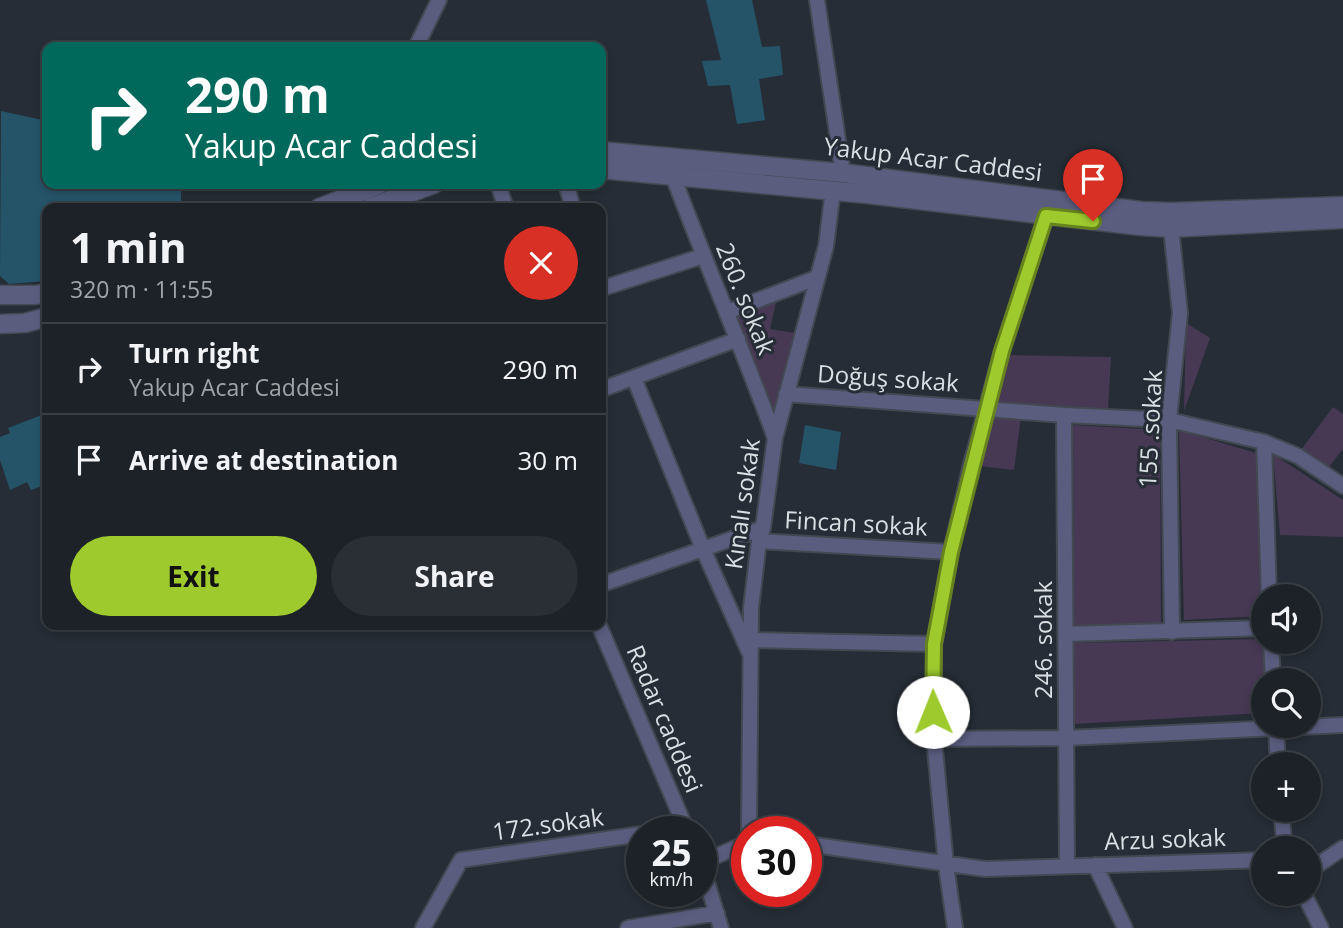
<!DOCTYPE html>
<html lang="en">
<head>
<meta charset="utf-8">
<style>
  :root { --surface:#1c2228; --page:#292f34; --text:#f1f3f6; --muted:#a0a4a8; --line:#3a3f45; --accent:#9eca2e }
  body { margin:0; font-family:"Open Sans",sans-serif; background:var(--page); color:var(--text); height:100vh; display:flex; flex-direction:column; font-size:26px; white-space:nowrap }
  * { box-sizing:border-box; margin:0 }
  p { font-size:23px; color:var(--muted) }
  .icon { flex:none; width:38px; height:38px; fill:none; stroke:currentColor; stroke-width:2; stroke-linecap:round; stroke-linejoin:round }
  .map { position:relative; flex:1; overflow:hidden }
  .sheet { position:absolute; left:42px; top:203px; width:564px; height:427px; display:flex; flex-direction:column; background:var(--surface); border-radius:14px; box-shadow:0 4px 10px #0003,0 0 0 2px var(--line) }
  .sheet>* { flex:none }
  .top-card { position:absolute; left:42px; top:42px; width:564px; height:147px; border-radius:14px; box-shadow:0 4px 10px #0003,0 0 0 2px var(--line); background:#00695c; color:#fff; overflow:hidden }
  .buttons { position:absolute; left:1251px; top:584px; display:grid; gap:14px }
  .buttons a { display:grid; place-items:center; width:70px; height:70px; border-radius:50%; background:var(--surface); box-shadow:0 4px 10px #0003,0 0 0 2px var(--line); font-size:35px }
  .speed { position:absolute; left:626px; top:816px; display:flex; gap:14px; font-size:35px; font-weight:700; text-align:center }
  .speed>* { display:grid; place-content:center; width:91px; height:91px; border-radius:50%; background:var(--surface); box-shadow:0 4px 10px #0003,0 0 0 2px var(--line); line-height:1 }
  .speed small { font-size:18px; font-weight:400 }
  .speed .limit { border:10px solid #d22; background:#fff; color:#111 }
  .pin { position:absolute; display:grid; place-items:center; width:60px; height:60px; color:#fff; margin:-72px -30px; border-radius:50% 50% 50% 0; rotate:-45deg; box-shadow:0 0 7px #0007 }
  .pin .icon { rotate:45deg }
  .me { position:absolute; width:77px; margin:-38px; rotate:359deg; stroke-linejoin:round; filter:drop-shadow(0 0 5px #0008) }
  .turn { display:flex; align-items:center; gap:24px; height:147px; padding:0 28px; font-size:32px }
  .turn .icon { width:91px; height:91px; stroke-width:2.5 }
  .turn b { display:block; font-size:49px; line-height:60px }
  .round { display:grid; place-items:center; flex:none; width:74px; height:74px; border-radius:37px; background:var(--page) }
  .head { display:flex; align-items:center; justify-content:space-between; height:119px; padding:0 28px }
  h1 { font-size:42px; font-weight:700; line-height:52px }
  .action { display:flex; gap:14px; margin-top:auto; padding:14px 28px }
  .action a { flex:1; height:80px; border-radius:42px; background:var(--accent); color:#111; font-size:28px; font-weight:700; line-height:80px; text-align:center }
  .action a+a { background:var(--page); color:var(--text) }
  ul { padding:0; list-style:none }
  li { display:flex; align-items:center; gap:21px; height:91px; padding:0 28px; border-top:2px solid var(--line) }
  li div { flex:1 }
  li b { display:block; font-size:26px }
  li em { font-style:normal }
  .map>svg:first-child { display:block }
  .green { fill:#473853 }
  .building { fill:#255469 }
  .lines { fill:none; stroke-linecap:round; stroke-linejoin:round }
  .minor-casing { stroke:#434952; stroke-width:18 }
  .tertiary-casing { stroke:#434952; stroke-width:21 }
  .minor { stroke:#5b5d7f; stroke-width:14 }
  .tertiary { stroke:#5b5d7f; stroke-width:18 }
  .route-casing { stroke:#67831e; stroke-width:18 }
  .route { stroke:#9eca2e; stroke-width:12 }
  .labels { text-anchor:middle; stroke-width:6; stroke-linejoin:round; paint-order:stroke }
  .street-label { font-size:24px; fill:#dadfe4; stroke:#262d36 }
</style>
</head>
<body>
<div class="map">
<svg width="1343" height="928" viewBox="0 0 1343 928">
  <rect width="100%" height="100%" fill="#262d36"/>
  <!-- green -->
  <path class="green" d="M776 302 770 329 795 333 774 415 737 317Z
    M1186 323 1210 338 1184 411Z
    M1009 355 1111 357 1108 411 997 405Z
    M1333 407 1343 414V449L1328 468 1301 450Z
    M992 415 1021 417 1014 470 979 466Z
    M1073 425 1160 430 1161 623 1074 627Z
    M1179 430 1256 453 1263 616 1184 620Z
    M1273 454 1343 500V537L1280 535Z
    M1263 639 1267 681H1264L1263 713 1074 724 1072 643Z"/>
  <!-- building -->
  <path class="building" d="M706 0H752L762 47 780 46 783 75 759 79 765 120 737 124 730 85 708 86 702 61 721 60Z
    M1 111 47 121V184H181V208H47V281L9 284 0 276Z
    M47 413V484L31 490 27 482 10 490 0 460V437L10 433 8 428Z
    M805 425 841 432 836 470 799 463Z"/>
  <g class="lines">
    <!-- minor casing -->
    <g class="minor-casing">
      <path id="minor" d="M817 0 843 173
        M416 47 439 0
        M673 176C706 264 743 350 775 438
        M498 184 506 208
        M566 184 573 208
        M1171 228 1180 313 1169 420 1172 632
        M600 289 703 256
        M727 312 816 278
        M634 378 703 549 749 652
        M600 390 738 339
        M786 394 1064 415 1169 420 1264 442 1298 456 1343 486
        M1064 415 1067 866
        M1264 442 1269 597
        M759 541 951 552
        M600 585 763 528
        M599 625 687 831
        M1067 634 1264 628
        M751 640 934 644
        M1271 642 1273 681
        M1276 726 1278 765
        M934 739 1067 738 1343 725
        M1281 810 1285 849
        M661 831 685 828
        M749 831 751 608 759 541 763 528 775 438 826 246 833 190
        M807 844 985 869 1264 860
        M702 862 747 843
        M1095 865 1125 928
        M702 866 721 928
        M1309 871 1343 848
        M1304 894 1321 928
        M423 928 461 860 642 834
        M628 928 717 913
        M955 928 946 865 934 739V644L951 552 971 464 1002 351 1046 216"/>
    </g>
    <!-- tertiary casing -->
    <g class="tertiary-casing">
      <path id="tertiary" d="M600 151 843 173 1141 211 1171 212 1343 206
        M600 169 867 194 1140 226 1171 228 1343 219
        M319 208 380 184
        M369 208 434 184
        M0 295H35L47 293
        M0 324 25 323 47 317"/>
    </g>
    <!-- minor -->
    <use href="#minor" class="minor"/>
    <!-- tertiary -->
    <use href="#tertiary" class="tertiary"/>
  </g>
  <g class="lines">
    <!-- route casing -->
    <g class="route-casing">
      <path id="route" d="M933 712 934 644 951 552 1002 351 1046 216 1093 221"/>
    </g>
    <!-- route -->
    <use href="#route" class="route"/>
  </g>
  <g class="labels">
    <!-- street labels -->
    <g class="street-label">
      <text transform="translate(933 160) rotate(7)" y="8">Yakup Acar Caddesi</text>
      <text transform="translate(745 299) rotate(68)" y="8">260. sokak</text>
      <text transform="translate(888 379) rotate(4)" y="8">Doğuş sokak</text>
      <text transform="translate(1151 429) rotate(-87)" y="8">155 .sokak</text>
      <text transform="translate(743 504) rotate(-82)" y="8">Kınalı sokak</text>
      <text transform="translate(856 524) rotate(3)" y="8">Fincan sokak</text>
      <text transform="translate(1044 640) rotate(-90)" y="8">246. sokak</text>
      <text transform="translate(664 719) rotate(67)" y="8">Radar caddesi</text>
      <text transform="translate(548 825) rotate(-8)" y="8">172.sokak</text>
      <text transform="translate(1165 840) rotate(-2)" y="8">Arzu sokak</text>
    </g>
  </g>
</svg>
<div class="buttons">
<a><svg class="icon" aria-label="sound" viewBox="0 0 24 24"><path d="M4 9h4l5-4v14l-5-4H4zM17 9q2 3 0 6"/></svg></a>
<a><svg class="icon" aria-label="search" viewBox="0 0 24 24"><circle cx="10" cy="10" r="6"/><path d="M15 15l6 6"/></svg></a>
<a>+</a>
<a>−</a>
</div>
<div class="speed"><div>25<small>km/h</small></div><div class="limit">30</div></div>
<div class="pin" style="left:1093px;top:221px;background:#d93025"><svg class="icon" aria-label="arrive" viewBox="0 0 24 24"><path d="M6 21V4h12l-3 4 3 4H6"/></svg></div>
<svg class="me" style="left:933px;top:712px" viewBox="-20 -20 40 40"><circle r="19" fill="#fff"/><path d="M0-13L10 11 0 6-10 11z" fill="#9eca2e"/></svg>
<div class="top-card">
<div class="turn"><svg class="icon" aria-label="right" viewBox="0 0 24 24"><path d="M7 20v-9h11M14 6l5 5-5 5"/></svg><div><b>290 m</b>Yakup Acar Caddesi</div></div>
</div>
<section class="sheet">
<div class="head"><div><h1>1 min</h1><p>320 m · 11:55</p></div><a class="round" style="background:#d93025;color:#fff"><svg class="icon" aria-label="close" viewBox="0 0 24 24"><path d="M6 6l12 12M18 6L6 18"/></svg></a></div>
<ul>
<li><svg class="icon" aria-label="right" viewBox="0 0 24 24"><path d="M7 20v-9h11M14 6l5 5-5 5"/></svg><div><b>Turn right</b><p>Yakup Acar Caddesi</p></div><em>290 m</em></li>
<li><svg class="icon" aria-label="arrive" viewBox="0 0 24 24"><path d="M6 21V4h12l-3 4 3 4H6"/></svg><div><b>Arrive at destination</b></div><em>30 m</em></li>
</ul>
<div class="action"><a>Exit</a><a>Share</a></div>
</section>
</div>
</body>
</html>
